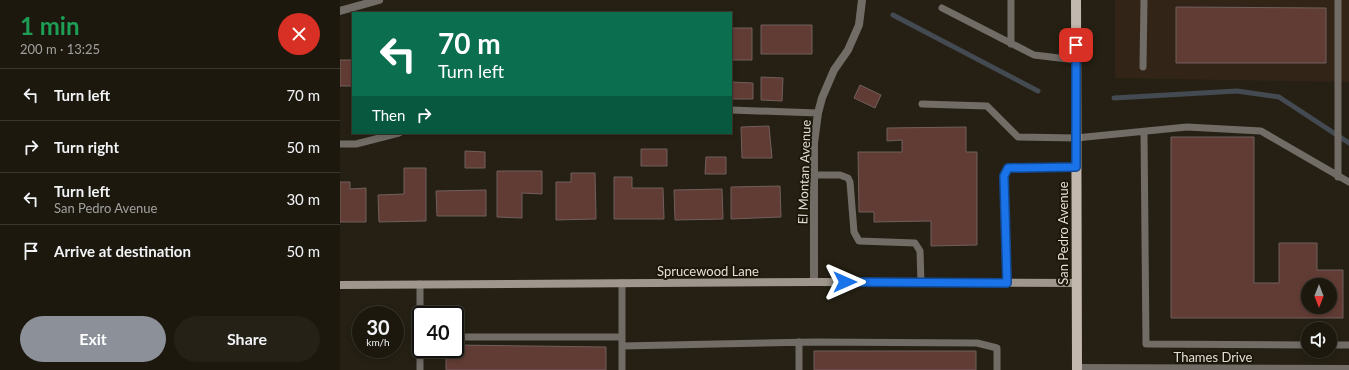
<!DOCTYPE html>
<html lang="en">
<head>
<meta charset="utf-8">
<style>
  :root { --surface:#1c180e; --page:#252117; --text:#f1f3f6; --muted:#a0a09e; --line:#3a372e; --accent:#8c9099 }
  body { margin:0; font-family:Lato,sans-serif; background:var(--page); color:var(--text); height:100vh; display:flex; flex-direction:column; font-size:15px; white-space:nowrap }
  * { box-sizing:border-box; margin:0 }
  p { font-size:13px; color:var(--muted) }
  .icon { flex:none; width:22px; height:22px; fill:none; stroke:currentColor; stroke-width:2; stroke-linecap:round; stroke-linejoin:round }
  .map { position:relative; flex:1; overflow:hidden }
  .details { display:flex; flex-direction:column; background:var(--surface); width:340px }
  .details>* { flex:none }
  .top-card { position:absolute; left:12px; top:12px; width:380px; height:122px; border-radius:0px; box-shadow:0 2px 6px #0003,0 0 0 1px var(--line); background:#0b6e4f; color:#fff; overflow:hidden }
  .needle { width:26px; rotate:180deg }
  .buttons { position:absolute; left:961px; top:278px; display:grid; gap:8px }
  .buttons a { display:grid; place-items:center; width:36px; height:36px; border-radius:50%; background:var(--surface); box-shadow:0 2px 6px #0003,0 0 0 1px var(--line); font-size:20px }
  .speed { position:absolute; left:12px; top:306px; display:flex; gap:8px; font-size:20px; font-weight:700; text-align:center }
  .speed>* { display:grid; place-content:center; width:52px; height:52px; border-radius:50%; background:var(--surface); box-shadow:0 2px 6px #0003,0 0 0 1px var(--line); line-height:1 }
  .speed small { font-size:10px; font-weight:400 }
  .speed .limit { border:2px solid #111; border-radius:6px; background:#fff; color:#111 }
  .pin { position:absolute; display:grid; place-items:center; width:34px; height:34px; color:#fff; margin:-17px; border-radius:8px; box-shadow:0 2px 6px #0006 }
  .me { position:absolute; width:44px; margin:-22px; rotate:90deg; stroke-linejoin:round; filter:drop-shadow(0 0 3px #0008) }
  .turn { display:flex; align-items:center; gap:14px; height:84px; padding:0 20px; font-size:18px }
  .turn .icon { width:52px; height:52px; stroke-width:2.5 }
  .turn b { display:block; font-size:28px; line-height:34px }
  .then { display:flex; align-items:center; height:38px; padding:0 20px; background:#0003; gap:8px; font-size:15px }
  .round { display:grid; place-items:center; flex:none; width:42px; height:42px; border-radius:21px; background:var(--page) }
  .headline { display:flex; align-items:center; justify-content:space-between; height:68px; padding:0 20px }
  h1 { font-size:24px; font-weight:700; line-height:30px; color:#1e9e55 }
  .cta { display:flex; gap:8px; margin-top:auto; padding:8px 20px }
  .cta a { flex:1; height:46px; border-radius:24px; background:var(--accent); color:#fff; font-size:16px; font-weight:700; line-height:46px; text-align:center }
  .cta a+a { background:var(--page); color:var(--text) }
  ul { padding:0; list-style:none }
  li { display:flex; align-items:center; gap:12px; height:52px; padding:0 20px; border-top:1px solid var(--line) }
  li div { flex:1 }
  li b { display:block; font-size:15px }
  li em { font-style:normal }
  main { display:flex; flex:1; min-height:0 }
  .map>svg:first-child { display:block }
  .commercial { fill:#322518 }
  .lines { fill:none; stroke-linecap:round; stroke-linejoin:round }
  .stream { stroke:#444a52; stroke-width:5 }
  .building { fill:#613c35; stroke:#715f5c; fill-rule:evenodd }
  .lane { stroke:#716c66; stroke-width:7 }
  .street { stroke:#716c66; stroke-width:8 }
  .secondary { stroke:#9f978e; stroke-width:8 }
  .primary { stroke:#c3b8ad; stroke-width:10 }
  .route-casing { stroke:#114b97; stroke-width:10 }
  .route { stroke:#1a73e8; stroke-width:7 }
  .labels { text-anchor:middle; stroke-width:4; stroke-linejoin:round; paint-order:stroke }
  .street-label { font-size:13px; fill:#e2ded6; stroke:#1c170a }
</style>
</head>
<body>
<main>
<section class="details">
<div class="headline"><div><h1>1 min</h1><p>200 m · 13:25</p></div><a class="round" style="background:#d93025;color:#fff"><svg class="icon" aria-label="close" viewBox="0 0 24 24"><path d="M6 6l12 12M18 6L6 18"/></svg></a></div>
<ul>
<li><svg class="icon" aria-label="left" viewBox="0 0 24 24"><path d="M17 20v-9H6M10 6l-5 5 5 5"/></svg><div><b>Turn left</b></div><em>70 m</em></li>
<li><svg class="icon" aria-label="right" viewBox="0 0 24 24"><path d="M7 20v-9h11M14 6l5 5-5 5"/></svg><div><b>Turn right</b></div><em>50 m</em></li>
<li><svg class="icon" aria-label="left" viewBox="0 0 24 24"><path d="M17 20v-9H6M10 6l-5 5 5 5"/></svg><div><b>Turn left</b><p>San Pedro Avenue</p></div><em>30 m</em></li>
<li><svg class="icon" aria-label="arrive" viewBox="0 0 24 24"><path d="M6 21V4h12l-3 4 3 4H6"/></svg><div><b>Arrive at destination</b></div><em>50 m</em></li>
</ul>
<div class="cta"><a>Exit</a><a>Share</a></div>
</section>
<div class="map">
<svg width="1009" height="370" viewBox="0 0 1009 370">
  <rect width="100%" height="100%" fill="#252013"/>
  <!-- commercial -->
  <path class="commercial" d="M775 0H1009V82L775 78Z"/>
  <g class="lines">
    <!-- stream -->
    <path class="stream" d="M553 15 698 91
      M774 98 897 91 939 97 1009 143"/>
  </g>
  <!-- building -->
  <path class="building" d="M836 7 986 8V63H836Z
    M421 25H472V54H421Z
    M391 28H412V60H391Z
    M0 60H13V86H0Z
    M421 77 443 78 442 101 421 100Z
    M391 82 413 83V99H391Z
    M520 85 541 95 535 108 514 98Z
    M429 126 432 158H402L401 127Z
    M626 127V152H637V245L591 246V221L534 222V212H519L518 152H562V140L547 141V128Z
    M831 137H914V283H939V243H977V270H1003V318H831ZM968 285H990V307H968Z
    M301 149H327V166H301Z
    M125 151 145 152V168H125Z
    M366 157H386V174H365Z
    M64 168H86V221L39 222 38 195 64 194Z
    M157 171H202V194L182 193V218L157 217Z
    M231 173H255L256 219 216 220V182H231Z
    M274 177H292V188H323L324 219H274Z
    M0 182H10V189L26 188V222H0Z
    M440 186 441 217 391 219V187Z
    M382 189 383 219 335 220 334 190Z
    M146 190V216H97L96 191Z
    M115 345 266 347V370H106V349H115Z
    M474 351H636V370H474Z"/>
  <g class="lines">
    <!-- lane -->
    <path class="lane" d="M671 0V44
      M998 0V177
      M602 8 694 55 736 60
      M803 67 804 0
      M582 104 647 106 678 137 736 138 847 127 921 131 1009 182
      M391 110 478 113
      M804 132 806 344 968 345
      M0 144H16L59 133
      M474 175H500L508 178 510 182 514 232 519 241 575 243 580 251 581 282
      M282 283V370
      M667 283 664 176 668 168 736 167
      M115 337H282
      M459 342V370
      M990 345H1009
      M282 346 474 342 637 343 657 348V370
      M80 370V284"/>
    <!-- street -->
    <path class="street" d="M0 11 39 0
      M474 282V143L478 113 482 98 494 70 508 50 519 25 522 0
      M737 368 1009 369"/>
    <!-- secondary -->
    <path class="secondary" d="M0 285 474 282 737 283"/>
    <!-- primary -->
    <path class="primary" d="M736 0 737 370"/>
  </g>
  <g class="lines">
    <!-- route casing -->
    <g class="route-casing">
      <path id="route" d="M505 282 667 283 664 176 668 168 736 167V45"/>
    </g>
    <!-- route -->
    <use href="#route" class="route"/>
  </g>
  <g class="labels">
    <!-- street labels -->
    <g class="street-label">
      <text transform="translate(464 172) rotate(-88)" y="5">El Montan Avenue</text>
      <text transform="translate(723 233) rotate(-90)" y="5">San Pedro Avenue</text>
      <text x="368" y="276">Sprucewood Lane</text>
      <text x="873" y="362">Thames Drive</text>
    </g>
  </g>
</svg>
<div class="buttons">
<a><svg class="needle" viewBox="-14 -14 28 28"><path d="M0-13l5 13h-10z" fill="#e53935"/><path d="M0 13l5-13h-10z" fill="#a0a09e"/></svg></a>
<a><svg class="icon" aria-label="sound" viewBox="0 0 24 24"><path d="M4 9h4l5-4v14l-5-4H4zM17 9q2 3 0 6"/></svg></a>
</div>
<div class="speed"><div>30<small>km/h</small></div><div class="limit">40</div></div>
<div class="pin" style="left:736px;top:45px;background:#d93025"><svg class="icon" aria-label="arrive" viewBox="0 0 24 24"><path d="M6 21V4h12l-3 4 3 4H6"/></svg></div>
<svg class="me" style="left:505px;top:282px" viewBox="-20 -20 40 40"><path d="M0-17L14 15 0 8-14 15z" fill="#1a73e8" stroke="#fff" stroke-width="4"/></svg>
<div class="top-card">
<div class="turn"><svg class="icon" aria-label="left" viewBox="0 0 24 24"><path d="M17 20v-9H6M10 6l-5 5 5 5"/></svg><div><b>70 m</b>Turn left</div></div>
<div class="then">Then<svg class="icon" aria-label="right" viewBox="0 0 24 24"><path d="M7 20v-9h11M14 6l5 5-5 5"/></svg></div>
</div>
</div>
</main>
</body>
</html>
